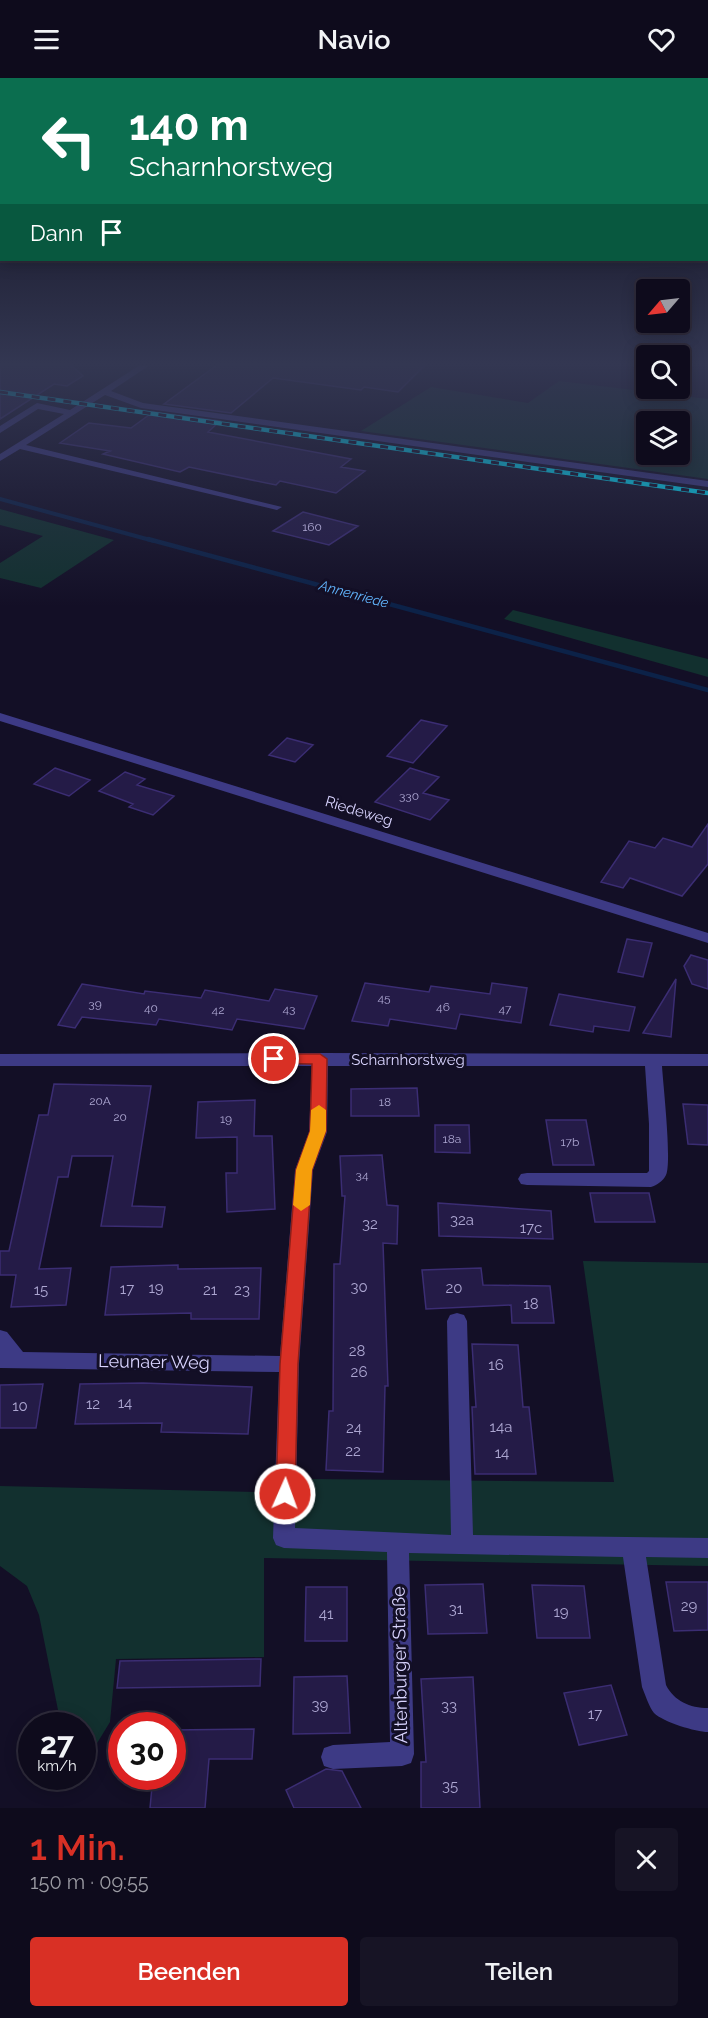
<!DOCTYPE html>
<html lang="de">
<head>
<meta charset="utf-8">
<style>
  :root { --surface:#0e0b1c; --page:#171425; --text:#f1f3f6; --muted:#9b9ba3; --line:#2e2b3b; --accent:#d93025 }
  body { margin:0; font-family:Raleway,sans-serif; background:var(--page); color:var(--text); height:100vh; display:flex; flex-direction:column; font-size:22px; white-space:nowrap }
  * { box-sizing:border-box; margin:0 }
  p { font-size:20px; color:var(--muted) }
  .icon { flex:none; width:33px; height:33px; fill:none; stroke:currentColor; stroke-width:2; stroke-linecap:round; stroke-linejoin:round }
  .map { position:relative; height:1730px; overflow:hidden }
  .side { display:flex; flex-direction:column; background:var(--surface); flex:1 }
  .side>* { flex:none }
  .top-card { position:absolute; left:0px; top:0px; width:708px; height:183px; box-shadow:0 3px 15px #0003,0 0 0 2px var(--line); background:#0b6e4f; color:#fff; overflow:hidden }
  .needle { width:39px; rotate:242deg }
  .tools { position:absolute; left:636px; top:201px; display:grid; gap:12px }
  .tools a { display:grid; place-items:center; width:54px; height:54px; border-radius:6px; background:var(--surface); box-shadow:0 3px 15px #0003,0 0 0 2px var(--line); font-size:30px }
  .speed { position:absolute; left:18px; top:1634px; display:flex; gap:12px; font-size:30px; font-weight:700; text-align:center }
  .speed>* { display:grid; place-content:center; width:78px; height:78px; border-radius:50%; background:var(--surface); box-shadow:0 3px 15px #0003,0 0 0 2px var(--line); line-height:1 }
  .speed small { font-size:15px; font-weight:400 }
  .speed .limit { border:9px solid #d22; background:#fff; color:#111 }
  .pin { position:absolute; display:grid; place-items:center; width:51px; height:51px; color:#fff; margin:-26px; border:3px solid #fff; border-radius:50%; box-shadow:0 2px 6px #0007 }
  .me { position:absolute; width:66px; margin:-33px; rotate:2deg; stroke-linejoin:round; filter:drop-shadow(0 0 4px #0008) }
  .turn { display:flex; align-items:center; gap:21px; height:126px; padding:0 30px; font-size:27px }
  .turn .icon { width:78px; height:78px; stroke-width:2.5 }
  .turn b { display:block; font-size:42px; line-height:51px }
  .then { display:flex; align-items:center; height:57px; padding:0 30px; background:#0003; gap:12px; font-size:22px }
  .round { display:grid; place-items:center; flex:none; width:63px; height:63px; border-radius:6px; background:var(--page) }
  .head { display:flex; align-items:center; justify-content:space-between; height:102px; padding:0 30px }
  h1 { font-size:36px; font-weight:600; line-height:45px; color:var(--accent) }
  .primary-button { display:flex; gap:12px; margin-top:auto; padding:12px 30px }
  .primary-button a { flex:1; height:69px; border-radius:6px; background:var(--accent); color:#fff; font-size:24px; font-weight:600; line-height:69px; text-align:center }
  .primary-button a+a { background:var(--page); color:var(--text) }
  header { display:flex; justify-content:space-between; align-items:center; height:78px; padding:0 30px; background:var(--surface); font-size:27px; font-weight:600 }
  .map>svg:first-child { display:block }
  .green { fill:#12302f; fill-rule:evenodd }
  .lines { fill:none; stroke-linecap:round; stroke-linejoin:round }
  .stream-far1 { stroke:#0c2248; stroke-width:4 }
  .stream { stroke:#0c2248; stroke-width:4.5 }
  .building { fill:#241b47; stroke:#3b2d73; stroke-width:1.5 }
  .minor { fill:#3d3a85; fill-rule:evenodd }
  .rail-casing { stroke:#00e5ff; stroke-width:4.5 }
  .rail { stroke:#130f26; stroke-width:3; stroke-dasharray:8; stroke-linecap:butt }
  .route { fill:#d93025; stroke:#8d1f18; stroke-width:1.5 }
  .slow { fill:#f59e0b }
  .labels { text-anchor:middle; stroke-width:6; stroke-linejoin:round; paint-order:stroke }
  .number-label { font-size:12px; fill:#aca6d1 }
  .far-water-label { font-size:14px; font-style:italic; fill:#62b6ff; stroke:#130f26 }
  .street-label { font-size:15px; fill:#d9d4ff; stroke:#130f26 }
  .near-number-label { font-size:15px; fill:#aca6d1 }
  .near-street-label { font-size:18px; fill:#d9d4ff; stroke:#130f26 }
</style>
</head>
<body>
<header><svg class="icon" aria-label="menu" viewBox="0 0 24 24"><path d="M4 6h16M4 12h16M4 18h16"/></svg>Navio<svg class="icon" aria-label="heart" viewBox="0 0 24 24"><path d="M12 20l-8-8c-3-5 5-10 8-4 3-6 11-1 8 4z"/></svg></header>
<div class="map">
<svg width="708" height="1730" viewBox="0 0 708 1730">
  <rect width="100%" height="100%" fill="#130f26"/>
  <!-- green -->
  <path class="green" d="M559 303 708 321V401L361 353 431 309 528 325ZM646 344H680V376H646Z
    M0 431 114 462 41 510 0 500V485L43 458 0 447Z
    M513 532 708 581V599L504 541Z
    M583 1183 708 1185V1488L264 1480V1579L116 1581 110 1644 88 1680 83 1684 82 1647H61L39 1537 27 1508 0 1488V1408L258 1414 309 1401 614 1404Z"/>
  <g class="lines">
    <!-- stream-far1 -->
    <path class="stream-far1" d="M0 421 154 463"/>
    <!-- stream -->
    <path class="stream" d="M148 461 708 612"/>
  </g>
  <!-- building -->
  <path class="building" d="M0 287H71L83 298 67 308 54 306 0 341Z
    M217 287H425L398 314 364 309 361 312 273 300 231 335 164 326Z
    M153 334 220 343 208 354 351 381 341 389 365 393 336 415 280 403 276 407 189 389 180 394 103 376 110 373 60 365 89 345 131 350Z
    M303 434 358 448 329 467 273 453Z
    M421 642 447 648 413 685 387 678Z
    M287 660 313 667 295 684 269 677Z
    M55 690 90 702 69 718 34 706Z
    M410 690 439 699 423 715 449 722 430 742 375 724Z
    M125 694 145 701 137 707 174 718 153 737 129 729 133 726 99 713Z
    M708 746V786L682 818 630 800 623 810 601 804 629 763 655 770 663 760 692 769Z
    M627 861 652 865 643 899 618 894Z
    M691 877 708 882V911L692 906 684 888Z
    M676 901 671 959 643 955Z
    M365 905 429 914 431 908 490 916 492 905 527 910 521 945 460 936 456 951 390 941 388 948 352 943Z
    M82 906 144 916 145 913 201 920 205 912 269 923 275 911 317 918 304 951 237 941 232 952 159 941 156 947 82 939 75 950 58 947Z
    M559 916 635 929 629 953 594 948 593 954 550 947Z
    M54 1006 151 1008 132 1128 165 1129 162 1149 101 1148 113 1078H72L68 1099H58L39 1191 71 1190 66 1227 11 1229 16 1197H0V1173H9L39 1037H48Z
    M417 1010 419 1038H351V1011Z
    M255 1022 254 1058H272L275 1131 227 1134 226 1095H237V1059L196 1060 198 1024Z
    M683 1026 708 1027V1067L688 1066Z
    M546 1042H586L594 1087H553Z
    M435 1047H469L470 1075 435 1074Z
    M382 1077 387 1127 398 1128 397 1166 383 1165 388 1308H385L383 1394 326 1392 329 1333H333L334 1186H340L345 1118H342L340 1078Z
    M590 1115H649L655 1144H595Z
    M438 1125 551 1133 553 1161 439 1158Z
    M178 1187V1191L261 1190 259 1241H191V1235L105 1237 111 1189Z
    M481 1190 483 1207 550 1208 554 1245H512L511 1227 426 1231 422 1192Z
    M472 1266 518 1267 523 1329H529L536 1396H475L472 1329H476Z
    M143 1305 252 1309 248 1356 161 1354 162 1345 75 1346 80 1306Z
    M43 1306 36 1350H0V1307Z
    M666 1504H708V1552L674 1553Z
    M483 1506 487 1555 428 1556 425 1507Z
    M532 1507 584 1508 590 1560H537Z
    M306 1509H347V1563H305Z
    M261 1581 260 1608 117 1610 120 1583Z
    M347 1598 350 1655 293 1656 294 1599Z
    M473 1599 480 1730H421V1684H426L421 1601Z
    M611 1607 627 1657 579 1667 564 1615Z
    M254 1651 252 1681H209L205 1730H150L153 1698H172V1652Z
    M326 1691 342 1693 361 1730H294L286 1712Z"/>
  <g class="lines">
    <!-- minor -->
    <path class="minor" d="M140 287H150L111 313 143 325 708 403V409L141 330 105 317 26 367 282 429 277 432 20 371 0 383V376L64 336 38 331 0 355V348L37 325 70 332Z
      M684 287H693L680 298V292Z
      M0 635 708 855V865L0 643Z
      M320 975 708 976V988H662C663 1006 672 1084 666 1097 663 1103 657 1107 651 1109L527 1107 521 1106 518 1101 521 1096 527 1095H647L649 1093V1046L645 988H328L327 1054 313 1092 299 1286 295 1450 451 1457 447 1243 450 1237 457 1235 464 1237 467 1243 473 1457 708 1460V1480L646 1479 666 1607C674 1623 690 1630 708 1630V1654C696 1654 663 1644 654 1635 649 1629 645 1616 642 1609L623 1479 409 1475 414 1676 411 1685 402 1688 333 1691 324 1688 321 1679 324 1670 333 1667 390 1664 387 1474 284 1470 276 1467 273 1460 279 1294 0 1290V1252L7 1254 23 1274 280 1278 295 1092 309 1054 312 988H0V976Z"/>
    <!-- rail casing -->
    <g class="rail-casing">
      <path id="rail" d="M0 314 708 415"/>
    </g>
    <!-- rail -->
    <use href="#rail" class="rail"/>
  </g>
  <!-- sky -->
  <linearGradient id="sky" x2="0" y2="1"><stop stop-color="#0a0815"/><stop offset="0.54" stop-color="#333752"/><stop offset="1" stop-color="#333752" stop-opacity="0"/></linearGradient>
  <rect width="708" height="529" fill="url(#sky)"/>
  <!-- route -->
  <path class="route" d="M274 976H320L327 981 326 1053 312 1092 298 1286 295 1416 292 1423 285 1425 279 1423 276 1416 280 1286 296 1092 310 1053 312 986 269 985 267 981Z"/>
  <!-- slow -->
  <path class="slow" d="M319 1027 326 1032V1053L312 1092 310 1127 301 1133 293 1127 296 1092 310 1053 311 1032Z"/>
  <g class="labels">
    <!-- number labels -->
    <g class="number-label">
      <text x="312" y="453">160</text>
      <text x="409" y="722">330</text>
      <text x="384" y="924">45</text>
      <text x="95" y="930">39</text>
      <text x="443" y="933">46</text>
      <text x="151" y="934">40</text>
      <text x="289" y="935">43</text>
      <text x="505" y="935">47</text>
      <text x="218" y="936">42</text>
      <text x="100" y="1027">20A</text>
      <text x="385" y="1028">18</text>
      <text x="120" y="1043">20</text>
      <text x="226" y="1045">19</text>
      <text x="452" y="1065">18a</text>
      <text x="570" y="1068">17b</text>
      <text x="362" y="1101">34</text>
    </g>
    <!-- far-water labels -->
    <g class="far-water-label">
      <text transform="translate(354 516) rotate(15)" y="5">Annenriede</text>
    </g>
    <!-- street labels -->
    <g class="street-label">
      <text transform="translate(359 733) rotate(17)" y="5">Riedeweg</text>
      <text x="408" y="987">Scharnhorstweg</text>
    </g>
    <!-- near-number labels -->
    <g class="near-number-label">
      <text x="462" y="1147">32a</text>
      <text x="370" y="1151">32</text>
      <text x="531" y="1155">17c</text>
      <text x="359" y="1214">30</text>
      <text x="156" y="1215">19</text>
      <text x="454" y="1215">20</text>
      <text x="127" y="1216">17</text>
      <text x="41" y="1217">15</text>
      <text x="210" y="1217">21</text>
      <text x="242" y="1217">23</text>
      <text x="531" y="1231">18</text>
      <text x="357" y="1278">28</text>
      <text x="496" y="1292">16</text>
      <text x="359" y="1299">26</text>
      <text x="125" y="1330">14</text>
      <text x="93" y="1331">12</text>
      <text x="20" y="1333">10</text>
      <text x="501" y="1354">14a</text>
      <text x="354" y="1355">24</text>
      <text x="353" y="1378">22</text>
      <text x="502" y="1380">14</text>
      <text x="689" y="1533">29</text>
      <text x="456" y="1536">31</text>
      <text x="561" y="1539">19</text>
      <text x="326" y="1541">41</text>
      <text x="320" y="1632">39</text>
      <text x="449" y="1633">33</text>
      <text x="595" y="1641">17</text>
      <text x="450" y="1713">35</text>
    </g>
    <!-- near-street labels -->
    <g class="near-street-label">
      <text transform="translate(154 1284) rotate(1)" y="6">Leunaer Weg</text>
      <text transform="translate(400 1587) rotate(-91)" y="6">Altenburger Straße</text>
    </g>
  </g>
</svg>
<div class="tools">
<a><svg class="needle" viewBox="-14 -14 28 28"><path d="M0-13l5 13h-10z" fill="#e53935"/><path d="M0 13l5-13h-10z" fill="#9b9ba3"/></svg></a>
<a><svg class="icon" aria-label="search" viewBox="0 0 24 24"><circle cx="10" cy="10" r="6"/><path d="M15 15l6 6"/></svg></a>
<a><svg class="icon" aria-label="layers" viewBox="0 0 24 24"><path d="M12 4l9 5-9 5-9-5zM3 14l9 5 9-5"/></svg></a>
</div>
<div class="speed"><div>27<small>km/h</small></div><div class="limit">30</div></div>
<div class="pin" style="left:274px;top:981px;background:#d93025"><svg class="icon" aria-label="arrive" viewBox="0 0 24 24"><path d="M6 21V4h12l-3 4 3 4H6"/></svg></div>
<svg class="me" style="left:285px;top:1416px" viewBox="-20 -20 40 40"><circle r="17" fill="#d93025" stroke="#fff" stroke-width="3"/><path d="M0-11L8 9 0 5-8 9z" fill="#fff"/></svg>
<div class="top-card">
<div class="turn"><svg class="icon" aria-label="left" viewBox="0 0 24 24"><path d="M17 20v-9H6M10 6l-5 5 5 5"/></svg><div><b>140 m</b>Scharnhorstweg</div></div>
<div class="then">Dann<svg class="icon" aria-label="arrive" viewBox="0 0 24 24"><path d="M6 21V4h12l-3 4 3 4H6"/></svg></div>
</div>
</div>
<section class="side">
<div class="head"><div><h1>1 Min.</h1><p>150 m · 09:55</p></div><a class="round"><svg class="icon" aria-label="close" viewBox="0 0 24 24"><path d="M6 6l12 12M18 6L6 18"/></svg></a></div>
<div class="primary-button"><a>Beenden</a><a>Teilen</a></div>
</section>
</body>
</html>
